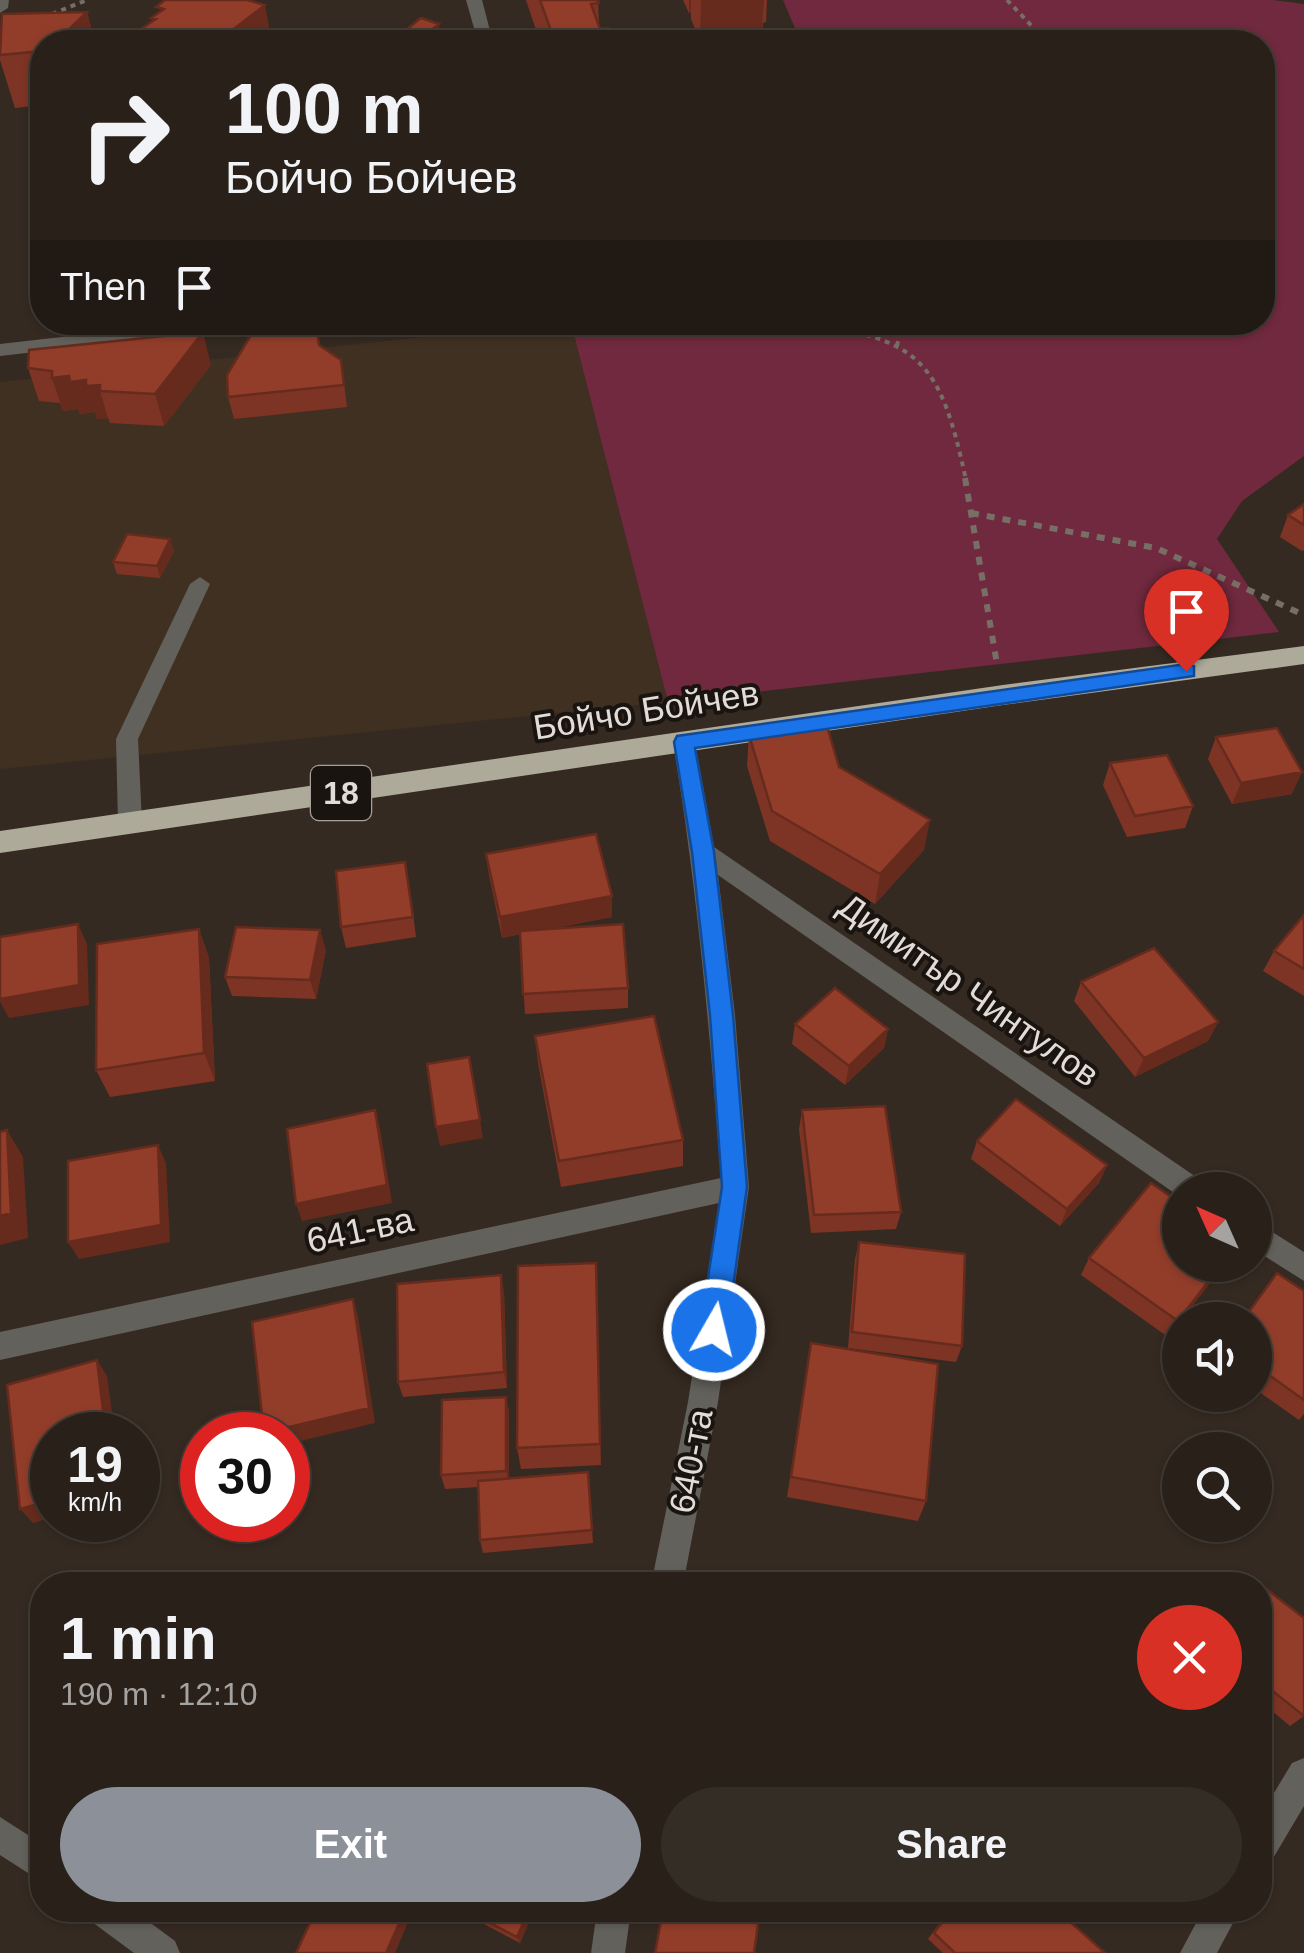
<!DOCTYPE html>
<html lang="en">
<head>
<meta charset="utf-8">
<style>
  :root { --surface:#282019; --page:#342d26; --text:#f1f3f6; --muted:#a5a3a2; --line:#443e38; --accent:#8c9099 }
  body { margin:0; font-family:Arial,sans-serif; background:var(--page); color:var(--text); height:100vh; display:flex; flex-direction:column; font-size:38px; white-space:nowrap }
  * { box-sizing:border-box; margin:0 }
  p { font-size:32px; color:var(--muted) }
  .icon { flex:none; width:55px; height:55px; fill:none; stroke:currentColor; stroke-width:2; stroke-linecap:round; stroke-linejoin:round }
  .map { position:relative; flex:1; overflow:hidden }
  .sheet { position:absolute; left:30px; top:1572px; width:1242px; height:350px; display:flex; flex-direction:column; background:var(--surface); border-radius:40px; box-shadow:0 2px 8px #0004,0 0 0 2px var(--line) }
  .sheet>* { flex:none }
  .guide { position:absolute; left:30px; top:30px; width:1245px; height:305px; border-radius:40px; box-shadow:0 2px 8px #0004,0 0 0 2px var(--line); background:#282019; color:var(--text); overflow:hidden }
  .needle { width:65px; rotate:315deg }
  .tools { position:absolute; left:1162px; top:1172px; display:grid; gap:20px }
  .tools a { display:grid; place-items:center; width:110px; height:110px; border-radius:50%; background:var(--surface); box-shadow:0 2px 8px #0004,0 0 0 2px var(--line); font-size:50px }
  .speed { position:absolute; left:30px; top:1412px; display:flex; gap:20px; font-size:50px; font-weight:700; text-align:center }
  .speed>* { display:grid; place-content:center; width:130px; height:130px; border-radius:50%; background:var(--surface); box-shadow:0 2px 8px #0004,0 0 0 2px var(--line); line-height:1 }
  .speed small { font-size:25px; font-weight:400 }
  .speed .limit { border:15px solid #d22; background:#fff; color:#111 }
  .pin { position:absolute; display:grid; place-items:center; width:85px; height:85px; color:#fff; margin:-102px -42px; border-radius:50% 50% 50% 0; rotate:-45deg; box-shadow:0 0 10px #0007 }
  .pin .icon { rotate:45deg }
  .me { position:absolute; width:110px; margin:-55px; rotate:8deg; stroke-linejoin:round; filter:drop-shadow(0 0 8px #0008) }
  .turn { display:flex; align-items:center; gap:35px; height:210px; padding:0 30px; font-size:45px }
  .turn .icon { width:130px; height:130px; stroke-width:2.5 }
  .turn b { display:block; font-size:70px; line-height:85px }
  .then { display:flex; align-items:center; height:95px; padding:0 30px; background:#0003; gap:20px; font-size:38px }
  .round { display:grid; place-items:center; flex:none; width:105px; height:105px; border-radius:52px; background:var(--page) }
  .overview { display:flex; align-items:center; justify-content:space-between; height:170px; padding:0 30px }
  h1 { font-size:60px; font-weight:600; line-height:75px }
  .cta { display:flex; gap:20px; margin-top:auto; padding:20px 30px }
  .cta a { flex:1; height:115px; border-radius:60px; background:var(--accent); color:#fff; font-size:40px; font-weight:600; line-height:115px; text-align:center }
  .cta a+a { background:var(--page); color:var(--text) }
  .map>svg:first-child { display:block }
  .built { fill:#3f3022 }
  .green { fill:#70293e }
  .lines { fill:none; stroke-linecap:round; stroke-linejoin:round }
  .path-far1 { stroke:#776e66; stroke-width:4; stroke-dasharray:5 5; stroke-linecap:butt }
  .path { stroke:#776e66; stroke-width:6; stroke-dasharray:8 8; stroke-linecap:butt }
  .minor { fill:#63615b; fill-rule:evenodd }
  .highway { fill:#aeaa9a; fill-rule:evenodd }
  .wall { fill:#7e3424 }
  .shaded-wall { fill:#662b1d }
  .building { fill:#923d2a; stroke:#662b1d; stroke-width:2.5 }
  .route { fill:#1a73e8; stroke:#114b97; stroke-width:2.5 }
  .labels { text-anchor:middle; stroke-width:8; stroke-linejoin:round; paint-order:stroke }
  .shield { fill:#191410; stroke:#a6a09b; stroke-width:2.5 }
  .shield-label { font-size:32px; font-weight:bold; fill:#e2dcd6 }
  .street-label { font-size:35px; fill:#e2dcd6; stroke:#191410 }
</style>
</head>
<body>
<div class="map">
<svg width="1304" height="1953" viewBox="0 0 1304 1953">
  <rect width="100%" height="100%" fill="#352a21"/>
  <!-- built -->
  <path class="built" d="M554 323H571L668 702 0 769V382Z"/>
  <!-- green -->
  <path class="green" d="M783 0H1273L1304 4V456L1242 501 1217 539 1279 632 668 702 571 323 1262 322V42H801Z"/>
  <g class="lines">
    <!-- path-far1 -->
    <path class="path-far1" d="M1007 0 1047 42
      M52 14 87 0
      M797 322C921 338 940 360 966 480
      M897 346 902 322"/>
    <!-- path -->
    <path class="path" d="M965 478 997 664
      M971 513 1156 548 1304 615"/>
    <!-- minor -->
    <path class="minor" d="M0 0H9L8 8 0 13Z
      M466 0H482L493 42H478Z
      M193 322H255L246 328 0 356V344Z
      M200 577 210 584 138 739 142 823 130 832 118 823 116 739 190 584Z
      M684 734 695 742 714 847 1202 1181 1206 1190H1180V1197L718 875 735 1015 749 1187 718 1402 683 1585H651L688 1402 719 1203 0 1360V1332L721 1178C710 1032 697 887 673 742Z
      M1255 1221 1304 1252V1281L1255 1250Z
      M1304 1758V1806L1272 1860 1260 1865V1816L1292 1763Z
      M0 1817 42 1844V1882L0 1855Z
      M87 1910H133L175 1941 180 1953H134L92 1922Z
      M597 1910H631L625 1953H591Z
      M1203 1910H1240L1217 1953H1180Z"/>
    <!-- highway -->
    <path class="highway" d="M1304 646V664L1003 705 0 853V831L1003 685Z"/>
  </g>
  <!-- wall -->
  <path class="wall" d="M526 0H598L599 26 613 42H540Z
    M683 0H767L766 22 763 23 762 30 700 41 691 19V13H689Z
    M87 12 95 42H42V105L15 108 0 60V37Z
    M317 329 320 346 341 360 347 407 234 419 228 397Z
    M211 365 164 426 110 423 108 418 97 419 95 412 80 414 78 409 63 411 60 403 39 401 28 368Z
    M1304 504V550L1302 551 1280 537 1288 515Z
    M174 551 160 578 117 574 113 562Z
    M749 735 839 767 924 850 875 904 770 841 747 766Z
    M1216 737 1292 794 1232 804 1208 759Z
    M1110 763 1193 806 1185 828 1127 837 1103 785Z
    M486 854 612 896V917L550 929 628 988V1008L525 1014 520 934 502 938 489 875Z
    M409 882 416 937 346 948 341 927Z
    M1304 915V996L1263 971 1274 951Z
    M199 929 209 958 215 1081 110 1097 96 1070Z
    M326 950 316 999 232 996 225 977Z
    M1081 982 1218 1022 1208 1041 1135 1077 1074 1001Z
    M795 1024 888 1029 884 1048 845 1085 792 1044Z
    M535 1036 683 1140V1166L561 1187 538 1063Z
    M802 1110 901 1212 896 1229 811 1233 799 1129Z
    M977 1141 1107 1165 1099 1183 1060 1226 971 1159Z
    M859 1242 962 1346 956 1362 848 1348 855 1259Z
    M1089 1258 1180 1265H1224L1168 1337 1081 1275Z
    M596 1263 601 1465 521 1469 517 1448Z
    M1304 1291V1414L1299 1420 1255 1389V1320Z
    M504 1292 507 1388 403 1397 398 1382Z
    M811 1343 926 1501 918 1521 787 1497Z
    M506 1397 509 1412V1479L588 1472 593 1543 483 1553 480 1540 479 1487 445 1489 441 1475Z
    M1248 1575 1304 1618V1716L1290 1726 1260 1701V1585H1238Z
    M457 1910H534L520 1943Z
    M949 1910H1057L1105 1953H943L928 1939Z"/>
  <!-- shaded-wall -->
  <path class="shaded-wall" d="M689 0H691V13H689Z
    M701 0H764L762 30 700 41Z
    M265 5 272 42H217Z
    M87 12 95 42H56Z
    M439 24 440 35 431 42H416Z
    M203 332 211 365 164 426 155 394Z
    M69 376 100 385V391L108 418 97 419 95 412 80 414 78 409 63 411 52 378Z
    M170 539 174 551 160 578 157 566Z
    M1302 772 1292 794 1232 804 1241 783Z
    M930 820 924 850 875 904 880 874Z
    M612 896V917L502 938 500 917Z
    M78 924 87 944 89 1005 9 1018 0 1002V999Z
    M199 929 209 958 215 1081 204 1053Z
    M320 930 326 950 316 999 310 980Z
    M1218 1022 1208 1041 1135 1077 1144 1058Z
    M888 1029 884 1048 845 1085 849 1066Z
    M375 1110 380 1129 392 1203 302 1221 296 1204Z
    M480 1120 483 1138 440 1146 436 1127Z
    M7 1130 23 1157 28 1238 0 1245V1216Z
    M158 1145 166 1163 170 1242 79 1259 68 1242Z
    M1107 1165 1099 1183 1060 1226 1067 1209Z
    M596 1263 597 1287 601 1465 600 1444Z
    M1221 1265H1224L1168 1337 1178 1321Z
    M501 1275 504 1292 507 1388 504 1372Z
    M353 1299 358 1316 375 1423 288 1444V1435H266L264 1433Z
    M97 1360 107 1376 115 1435H106Z
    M506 1397 509 1412V1485L506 1471Z
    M52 1500V1517L33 1523 20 1509Z
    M405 1910H413L395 1953H386Z
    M529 1910H534L520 1943 517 1937Z"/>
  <!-- building -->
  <path class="building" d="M165 0H247L265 5 217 42H121L156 19 151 18 164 9 156 7Z
    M540 0H598L599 3 591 4 600 29 608 28 613 42H555Z
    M87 12 56 42H42V51L0 55 2 14Z
    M421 18 439 24 416 42H391Z
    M317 329 319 345 341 360 344 385 228 397 227 375 251 335Z
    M203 332 155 394 100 391V385L86 386V380L70 382 69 376 52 378V371L28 368 29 350Z
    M1304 504V525L1288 515Z
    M127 534 170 539 157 566 113 562Z
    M827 726 839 767 930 820 880 874 772 811 749 735Z
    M1277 728 1302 772 1241 783 1216 737Z
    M1167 755 1193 806 1135 816 1110 763Z
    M596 834 612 896 500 917 486 854Z
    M405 862 413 917 341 927 336 871Z
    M1304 915V969L1274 951Z
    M78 924 79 985 0 999V937Z
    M623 924 628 988 523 994 520 931Z
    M236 927 320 930 310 980 225 977Z
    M199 929 204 1053 96 1070 97 944Z
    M1154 948 1218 1022 1144 1058 1081 982Z
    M835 988 888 1029 849 1066 795 1024Z
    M654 1016 683 1140 559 1161 535 1036Z
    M469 1057 480 1120 436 1127 427 1064Z
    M1016 1099 1107 1165 1067 1209 977 1141Z
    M885 1106 901 1212 814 1215 802 1110Z
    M375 1110 387 1185 296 1204 287 1129Z
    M7 1130 11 1213 0 1216V1132Z
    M158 1145 161 1225 68 1242V1161Z
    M1151 1183 1180 1203V1265H1221L1178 1321 1089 1258Z
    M859 1242 965 1254 962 1346 852 1332Z
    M596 1263 600 1444 517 1448 518 1266Z
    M1277 1273 1304 1291V1400L1255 1365V1320H1243Z
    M501 1275 504 1372 398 1382 397 1284Z
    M353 1299 369 1408 264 1433 252 1322Z
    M811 1343 938 1364 926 1501 791 1477Z
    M97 1360 106 1435H52V1500L20 1509 7 1385Z
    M506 1397V1471L441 1475 442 1400Z
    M588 1472 592 1530 480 1540 478 1481Z
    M1248 1575 1304 1618V1716L1260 1681V1585H1241Z
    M42 1700V1724L32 1718Z
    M316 1910H405L386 1953H296Z
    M465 1910H529L517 1937Z
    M663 1910H760L754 1953H655Z
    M951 1910H1057L1105 1953H955L934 1933Z"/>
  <!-- route -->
  <path class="route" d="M1186 664 1194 666V676L695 748 714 852 733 1015 747 1187 727 1330 723 1339 714 1343 704 1339 700 1330 722 1187 710 1015 692 852 674 742 677 736Z"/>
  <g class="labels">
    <!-- shield labels -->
    <rect class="shield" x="311" y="766" width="60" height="54" rx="8"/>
    <g class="shield-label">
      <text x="341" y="804">18</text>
    </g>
    <!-- street labels -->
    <g class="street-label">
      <text transform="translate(646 710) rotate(-9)" y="12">Бойчо Бойчев</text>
      <text transform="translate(969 990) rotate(35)" y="12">Димитър Чинтулов</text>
      <text transform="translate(360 1230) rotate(-12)" y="12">641-ва</text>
      <text transform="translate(691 1461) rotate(-79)" y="12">640-та</text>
    </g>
  </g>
</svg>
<div class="tools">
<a><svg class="needle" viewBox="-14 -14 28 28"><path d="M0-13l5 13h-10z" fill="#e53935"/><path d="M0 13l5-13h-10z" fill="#a5a3a2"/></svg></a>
<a><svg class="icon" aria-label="sound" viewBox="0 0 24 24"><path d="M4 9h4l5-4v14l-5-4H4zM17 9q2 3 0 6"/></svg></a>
<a><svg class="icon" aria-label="search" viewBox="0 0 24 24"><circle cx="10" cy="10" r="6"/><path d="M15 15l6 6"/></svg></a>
</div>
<div class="speed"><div>19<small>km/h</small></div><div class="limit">30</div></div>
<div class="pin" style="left:1186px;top:671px;background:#d93025"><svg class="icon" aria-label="arrive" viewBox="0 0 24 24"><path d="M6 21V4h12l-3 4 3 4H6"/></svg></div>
<svg class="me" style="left:714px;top:1330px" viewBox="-20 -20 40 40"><circle r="17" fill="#1a73e8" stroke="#fff" stroke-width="3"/><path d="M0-11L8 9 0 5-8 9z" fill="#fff"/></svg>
<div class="guide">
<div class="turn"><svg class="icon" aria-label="right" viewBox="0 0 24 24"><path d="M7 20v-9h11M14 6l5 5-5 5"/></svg><div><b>100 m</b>Бойчо Бойчев</div></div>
<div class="then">Then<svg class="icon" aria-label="arrive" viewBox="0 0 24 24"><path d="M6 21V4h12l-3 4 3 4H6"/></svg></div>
</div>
<section class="sheet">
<div class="overview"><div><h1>1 min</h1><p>190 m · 12:10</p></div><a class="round" style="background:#d93025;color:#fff"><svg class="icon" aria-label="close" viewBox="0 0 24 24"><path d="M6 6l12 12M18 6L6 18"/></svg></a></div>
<div class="cta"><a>Exit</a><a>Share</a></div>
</section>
</div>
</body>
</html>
